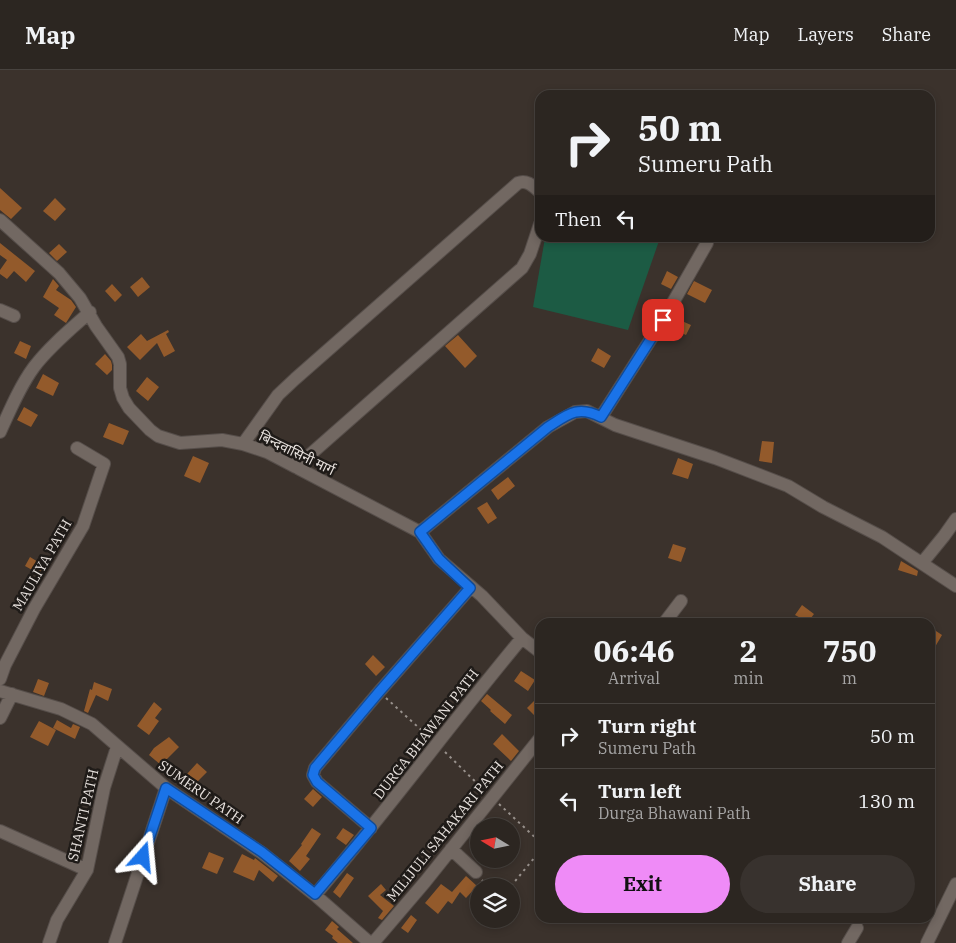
<!DOCTYPE html>
<html lang="en">
<head>
<meta charset="utf-8">
<style>
  :root { --surface:#2c2621; --page:#38322e; --text:#f1f3f6; --muted:#a6a5a5; --line:#48433f; --accent:#ef8bf7 }
  body { margin:0; font-family:"IBM Plex Serif","Noto Sans Devanagari",serif; background:var(--page); color:var(--text); height:100vh; display:flex; flex-direction:column; font-size:19px; white-space:nowrap }
  * { box-sizing:border-box; margin:0 }
  p { font-size:16px; color:var(--muted) }
  .icon { flex:none; width:28px; height:28px; fill:none; stroke:currentColor; stroke-width:2; stroke-linecap:round; stroke-linejoin:round }
  .map { position:relative; flex:1; overflow:hidden }
  .panel { position:absolute; left:535px; top:548px; width:400px; height:305px; display:flex; flex-direction:column; background:var(--surface); border-radius:15px; box-shadow:0 2px 8px #0003,0 0 0 1px var(--line) }
  .panel>* { flex:none }
  .banner { position:absolute; left:535px; top:20px; width:400px; height:152px; border-radius:15px; box-shadow:0 2px 8px #0003,0 0 0 1px var(--line); background:#2c2621; color:var(--text); overflow:hidden }
  .needle { width:32px; rotate:280deg }
  .tools { position:absolute; left:470px; top:748px; display:grid; gap:10px }
  .tools a { display:grid; place-items:center; width:50px; height:50px; border-radius:50%; background:var(--surface); box-shadow:0 2px 8px #0003,0 0 0 1px var(--line); font-size:25px }
  .pin { position:absolute; display:grid; place-items:center; width:42px; height:42px; color:#fff; margin:-21px; border-radius:10px; box-shadow:0 2px 8px #0006 }
  .me { position:absolute; width:55px; margin:-28px; rotate:18deg; stroke-linejoin:round; filter:drop-shadow(0 0 4px #0008) }
  .turn { display:flex; align-items:center; gap:18px; height:105px; padding:0 20px; font-size:22px }
  .turn .icon { width:65px; height:65px; stroke-width:2.5 }
  .turn b { display:block; font-size:35px; line-height:42px }
  .then { display:flex; align-items:center; height:48px; padding:0 20px; background:#0003; gap:10px; font-size:19px }
  .eta { display:flex; justify-content:space-evenly; align-items:center; height:85px; text-align:center }
  .eta b { font-size:30px; font-weight:800; line-height:35px }
  .action { display:flex; gap:10px; margin-top:auto; padding:10px 20px }
  .action a { flex:1; height:58px; border-radius:30px; background:var(--accent); color:#111; font-size:20px; font-weight:800; line-height:58px; text-align:center }
  .action a+a { background:var(--page); color:var(--text) }
  ul { padding:0; list-style:none }
  li { display:flex; align-items:center; gap:15px; height:65px; padding:0 20px; border-top:1px solid var(--line) }
  li div { flex:1 }
  li b { display:block; font-size:19px }
  li em { font-style:normal }
  header { display:flex; align-items:center; gap:30px; box-sizing:border-box; height:70px; padding:0 25px; background:var(--surface); border-bottom:1px solid var(--line) }
  header strong { font-size:24px }
  nav { display:flex; gap:28px; margin-inline-start:auto; font-size:18px }
  .map>svg:first-child { display:block }
  .green { fill:#1c5b44 }
  .building { fill:#935a2b }
  .lines { fill:none; stroke-linecap:round; stroke-linejoin:round }
  .minor-casing { stroke:#564e4a; stroke-width:14 }
  .path { stroke:#98918c; stroke-width:2; stroke-dasharray:2.5 4; stroke-linecap:butt }
  .minor { stroke:#726862; stroke-width:12 }
  .route-casing { stroke:#114b97; stroke-width:12 }
  .route { stroke:#1a73e8; stroke-width:9 }
  .labels { text-anchor:middle; stroke-width:5; stroke-linejoin:round; paint-order:stroke }
  .street-label { font-size:14px; fill:#e9e3df; stroke:#1f1b18 }
</style>
</head>
<body>
<header>
<strong>Map</strong>
<nav><a>Map</a><a>Layers</a><a>Share</a></nav>
</header>
<div class="map">
<svg width="956" height="873" viewBox="0 0 956 873">
  <rect width="100%" height="100%" fill="#3b322c"/>
  <!-- green -->
  <path class="green" d="M545 168H660L628 260 533 237Z"/>
  <!-- building -->
  <path class="building" d="M0 118 22 138 11 149 0 140Z
    M55 128 66 139 55 151 43 141Z
    M0 173 35 201 26 212 14 201 7 209 0 204V200L7 190 0 185Z
    M59 174 67 182 57 191 49 183Z
    M667 201 678 207 671 219 661 214Z
    M142 207 150 217 138 227 130 217Z
    M53 209 59 216 56 220 71 230 76 237 66 253 54 245 59 238 43 227Z
    M694 211 712 220 705 233 687 224Z
    M112 214 122 225 115 232 105 221Z
    M675 248 691 255 686 265 670 258Z
    M168 260 169 262 166 264 175 281 164 287 157 273 140 290 127 277 141 264 147 271Z
    M458 265 477 286 465 298 445 276Z
    M20 271 31 276 26 289 14 283Z
    M598 278 611 286 604 298 591 291Z
    M105 284 111 291 112 295V300L107 305 95 294Z
    M43 304 59 313 53 326 36 318Z
    M147 307 159 317 148 331 136 321Z
    M24 337 38 345 31 357 17 350Z
    M109 353 129 361 123 375 103 367Z
    M762 371 774 372 772 393 759 391Z
    M193 386 209 393 200 413 184 406Z
    M678 388 693 394 688 409 672 404Z
    M508 407 515 416 498 430 491 420Z
    M487 432 497 448 488 454 477 438Z
    M673 474 686 478 681 492 668 488Z
    M30 487 48 498 43 506 25 496Z
    M901 491 918 501 917 506 898 500Z
    M802 535 814 544 808 552 795 545Z
    M930 557 942 565 935 577 930 573Z
    M373 585 385 597 376 606 365 594Z
    M521 601 535 610 528 621 514 611Z
    M38 609 49 613 44 626 33 622Z
    M94 612 112 619 108 631 96 625 88 643 84 641 90 619 92 620Z
    M487 624 512 645 505 654 490 641 491 640 481 631Z
    M535 630 540 635V651L527 638Z
    M154 632 162 639 155 648 159 651 149 665 137 656Z
    M57 650 71 658 73 654 80 657 75 669 53 658Z
    M39 651 56 660 48 676 30 667Z
    M502 664 519 681 511 691 493 674Z
    M169 667 179 677 161 695 149 685 154 678Z
    M197 693 207 702 196 713 187 704Z
    M313 719 322 727 313 737 304 729Z
    M312 758 321 764 306 786 310 789 300 801 289 791 302 775 301 774Z
    M343 758 354 765 346 775 336 768Z
    M209 782 224 788 217 804 202 798Z
    M242 784 254 790 255 788 278 806 273 812 259 800 254 811 233 802Z
    M347 803 354 808 340 828 333 822Z
    M466 806 477 816 466 828 460 822 452 834 448 831 438 844 425 833 441 814 452 822Z
    M381 814 386 820 380 825 394 836 382 850 378 848 383 841 368 826Z
    M411 845 417 850 408 863 401 858Z
    M332 851 339 857 337 859 353 873H338L332 868 333 866 325 860Z"/>
  <g class="lines">
    <!-- minor casing -->
    <g class="minor-casing">
      <path id="minor" d="M0 150 59 203 80 228 96 256 118 287 120 294V318L123 328 129 338 150 360 158 366 180 373 222 370 243 374 267 382 420 462
        M0 240 14 246
        M601 347 663 250 707 173
        M0 362C10 340 20 316 34 297 50 276 71 259 90 242
        M243 374 278 325 295 309 518 113C527 109 534 117 540 122
        M296 397 522 198 530 184 540 154
        M420 462 548 357 575 342 587 341 615 355 715 388 788 416 823 437 882 467 956 516
        M420 462 439 489 482 526 522 568 540 582
        M922 493 944 466 956 449
        M665 552 681 531
        M0 609 5 595 34 539 83 456 104 394 77 378
        M0 621 61 639 92 654 166 718 262 783 315 825 370 873
        M0 648 12 624
        M371 758 317 712 313 705 315 698 379 622 471 517
        M0 761 87 800
        M451 779 476 802
        M315 825C387 741 452 652 522 568
        M49 873 57 850 87 800 104 718 117 677
        M115 873 166 718
        M373 873 425 812 540 668
        M848 873 857 858
        M927 873 956 814"/>
    </g>
    <!-- path -->
    <path class="path" d="M386 628 429 667
      M445 682 485 721
      M499 734 540 772
      M482 810 487 816
      M511 816 540 781"/>
    <!-- minor -->
    <use href="#minor" class="minor"/>
  </g>
  <g class="lines">
    <!-- route casing -->
    <g class="route-casing">
      <path id="route" d="M143 787 166 718 262 782 315 824 371 758 317 712 313 705 315 698 379 622 470 518 439 489 420 462 548 357C568 344 578 335 601 347L663 250"/>
    </g>
    <!-- route -->
    <use href="#route" class="route"/>
  </g>
  <g class="labels">
    <!-- street labels -->
    <g class="street-label">
      <text transform="translate(297 383) rotate(26)" y="5">बिन्दवासिनी मार्ग</text>
      <text transform="translate(42 495) rotate(-60)" y="5">MAULIYA PATH</text>
      <text transform="translate(426 664) rotate(-52)" y="5">DURGA BHAWANI PATH</text>
      <text transform="translate(201 722) rotate(35)" y="5">SUMERU PATH</text>
      <text transform="translate(83 745) rotate(-77)" y="5">SHANTI PATH</text>
      <text transform="translate(445 761) rotate(-51)" y="5">MILIJULI SAHAKARI PATH</text>
    </g>
  </g>
</svg>
<div class="tools">
<a><svg class="needle" viewBox="-14 -14 28 28"><path d="M0-13l5 13h-10z" fill="#e53935"/><path d="M0 13l5-13h-10z" fill="#a6a5a5"/></svg></a>
<a><svg class="icon" aria-label="layers" viewBox="0 0 24 24"><path d="M12 4l9 5-9 5-9-5zM3 14l9 5 9-5"/></svg></a>
</div>
<div class="pin" style="left:663px;top:250px;background:#d93025"><svg class="icon" aria-label="arrive" viewBox="0 0 24 24"><path d="M6 21V4h12l-3 4 3 4H6"/></svg></div>
<svg class="me" style="left:143px;top:787px" viewBox="-20 -20 40 40"><path d="M0-17L14 15 0 8-14 15z" fill="#1a73e8" stroke="#fff" stroke-width="4"/></svg>
<div class="banner">
<div class="turn"><svg class="icon" aria-label="right" viewBox="0 0 24 24"><path d="M7 20v-9h11M14 6l5 5-5 5"/></svg><div><b>50 m</b>Sumeru Path</div></div>
<div class="then">Then<svg class="icon" aria-label="left" viewBox="0 0 24 24"><path d="M17 20v-9H6M10 6l-5 5 5 5"/></svg></div>
</div>
<section class="panel">
<div class="eta">
<div><b>06:46</b><p>Arrival</p></div>
<div><b>2</b><p>min</p></div>
<div><b>750</b><p>m</p></div>
</div>
<ul>
<li><svg class="icon" aria-label="right" viewBox="0 0 24 24"><path d="M7 20v-9h11M14 6l5 5-5 5"/></svg><div><b>Turn right</b><p>Sumeru Path</p></div><em>50 m</em></li>
<li><svg class="icon" aria-label="left" viewBox="0 0 24 24"><path d="M17 20v-9H6M10 6l-5 5 5 5"/></svg><div><b>Turn left</b><p>Durga Bhawani Path</p></div><em>130 m</em></li>
</ul>
<div class="action"><a>Exit</a><a>Share</a></div>
</section>
</div>
</body>
</html>
